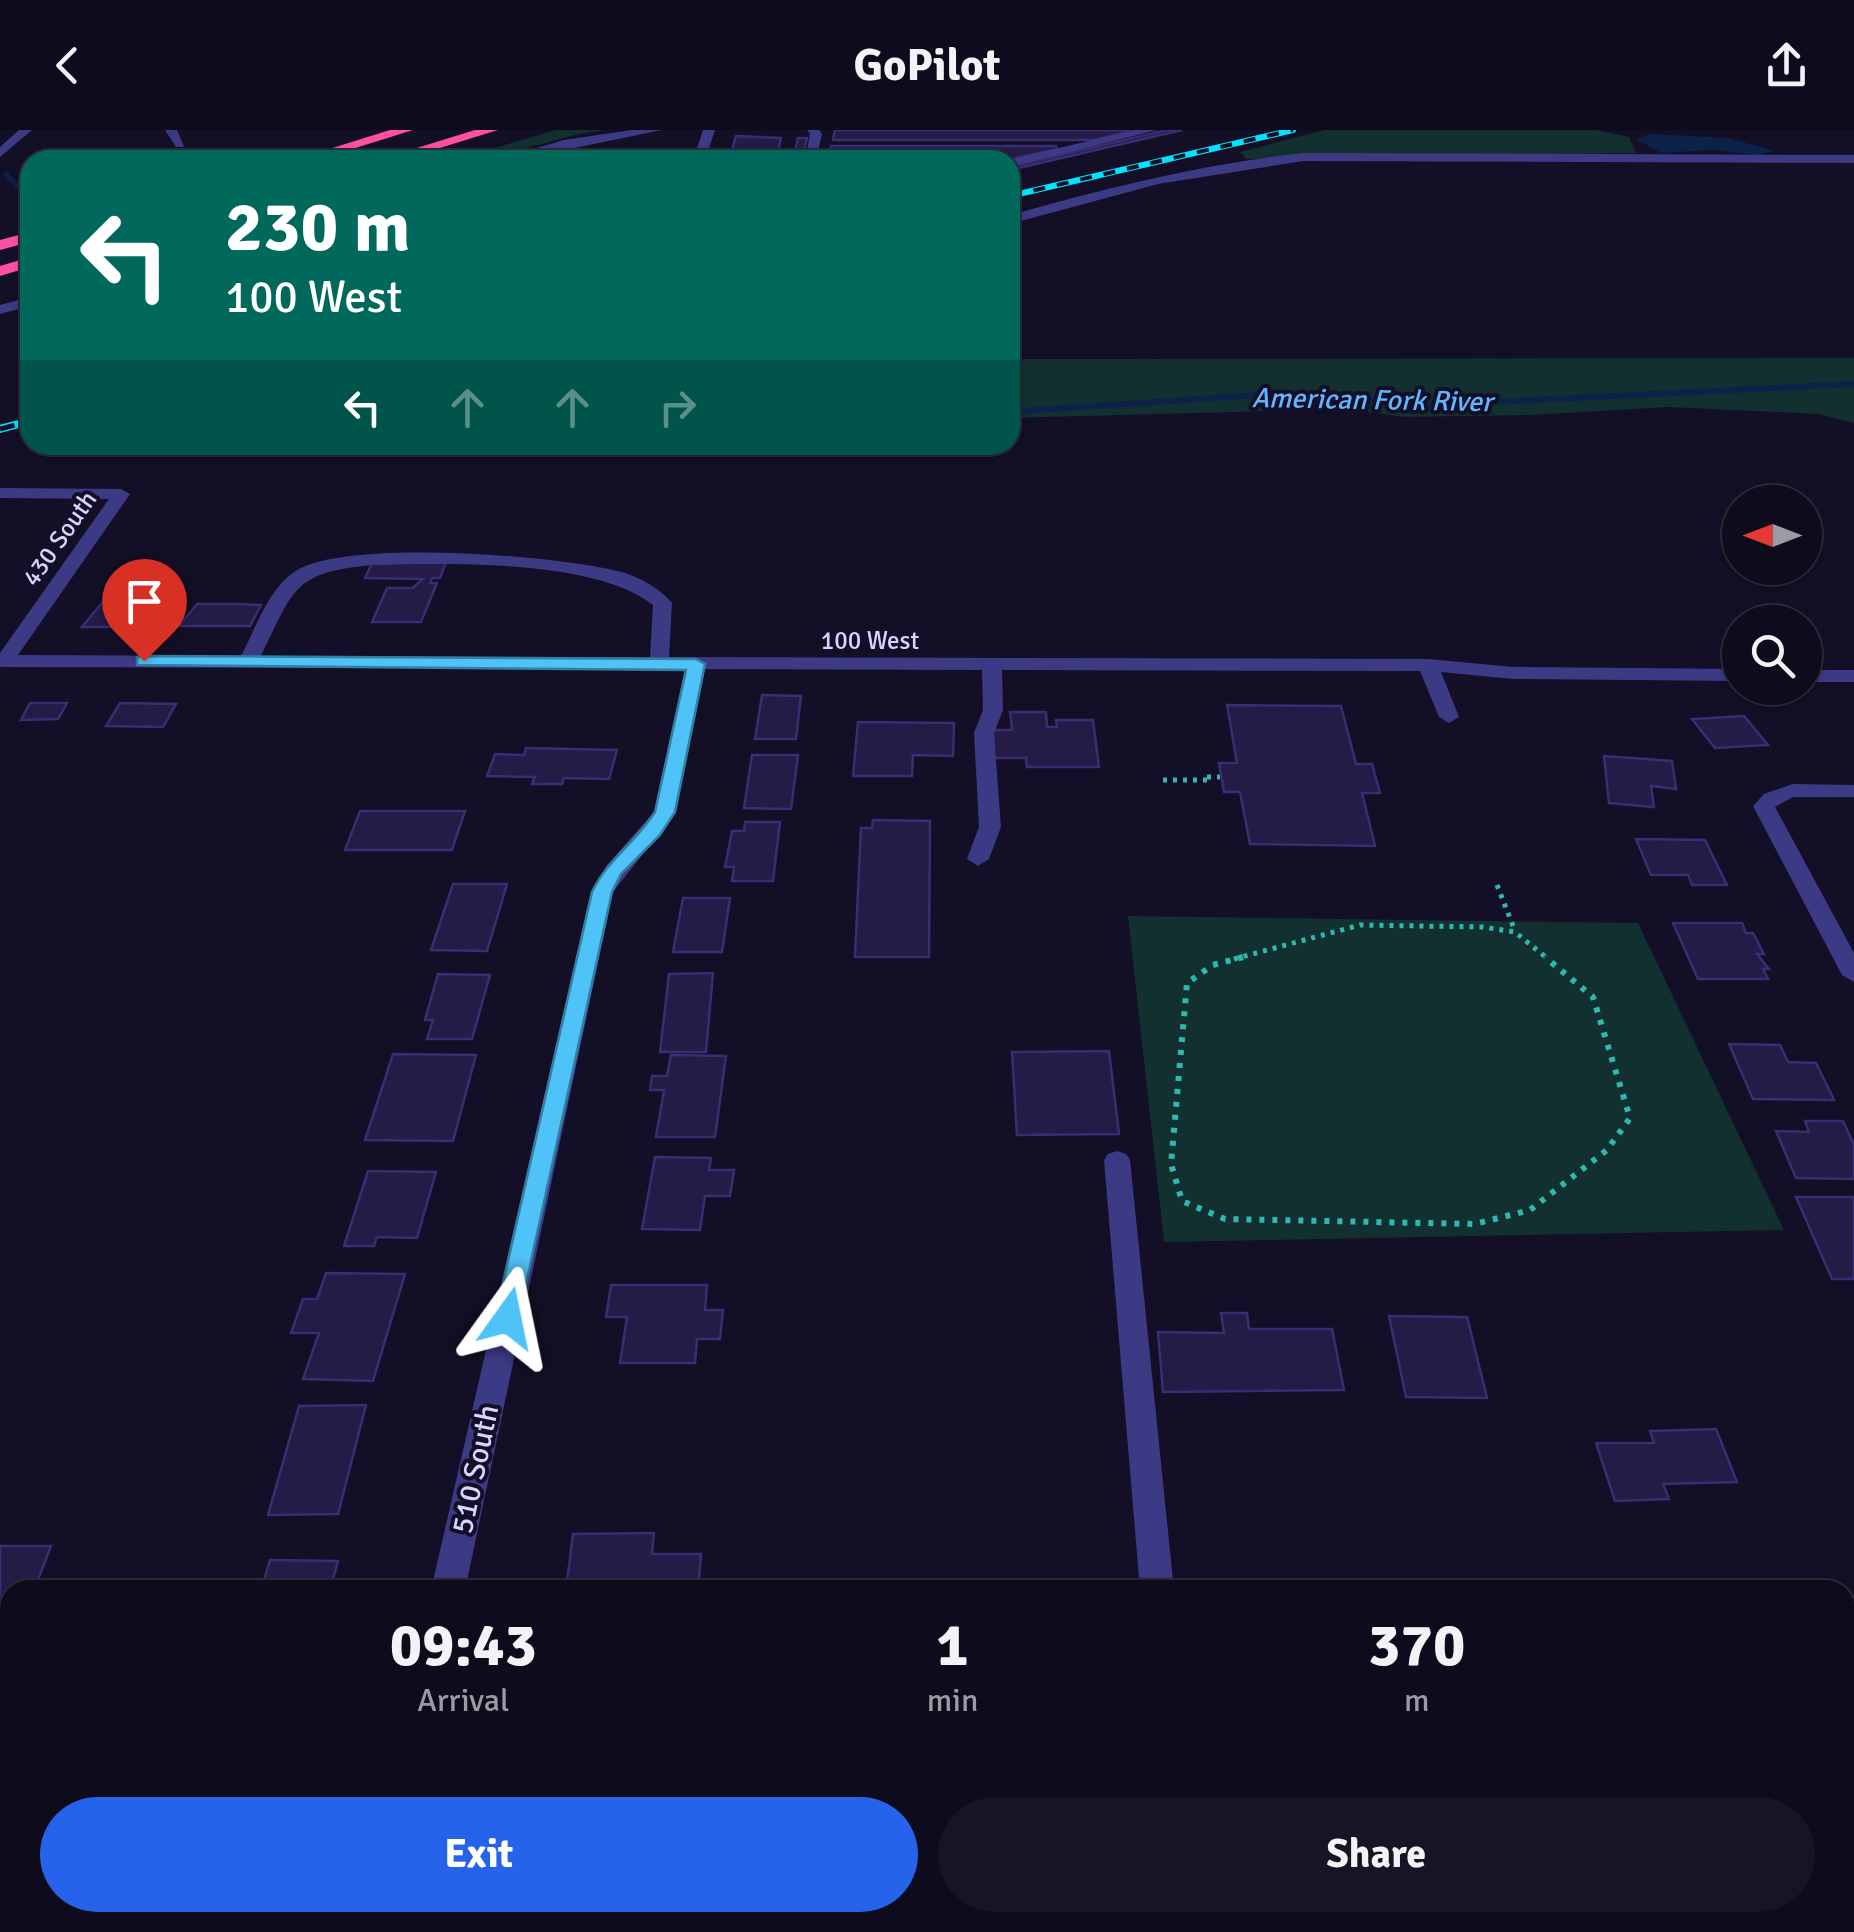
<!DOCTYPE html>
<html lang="en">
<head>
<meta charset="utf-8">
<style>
  :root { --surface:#0e0b1c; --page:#171425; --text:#f1f3f6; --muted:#9b9ba3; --line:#2e2b3b; --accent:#2563eb }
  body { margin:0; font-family:Signika,sans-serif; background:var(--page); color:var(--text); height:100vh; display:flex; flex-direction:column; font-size:38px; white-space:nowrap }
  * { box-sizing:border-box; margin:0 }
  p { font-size:32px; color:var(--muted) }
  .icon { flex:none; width:55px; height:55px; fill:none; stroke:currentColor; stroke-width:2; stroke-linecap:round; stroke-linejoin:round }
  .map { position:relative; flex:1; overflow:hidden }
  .details { position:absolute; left:0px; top:1450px; width:1855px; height:352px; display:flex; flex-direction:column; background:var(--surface); border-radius:30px 30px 0 0; box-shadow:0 2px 8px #0004,0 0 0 2px var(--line) }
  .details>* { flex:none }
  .guide { position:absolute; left:20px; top:20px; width:1000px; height:305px; border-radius:30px; box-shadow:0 2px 8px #0004,0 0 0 2px var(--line); background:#00695c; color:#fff; overflow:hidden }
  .needle { width:65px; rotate:270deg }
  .controls { position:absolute; left:1722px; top:355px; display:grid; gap:20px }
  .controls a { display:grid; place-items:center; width:100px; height:100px; border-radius:50%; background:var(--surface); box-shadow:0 2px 8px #0004,0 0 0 2px var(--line); font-size:50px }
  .pin { position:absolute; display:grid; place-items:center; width:85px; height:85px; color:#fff; margin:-102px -42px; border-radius:50% 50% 50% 0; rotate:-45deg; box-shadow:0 0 10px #0007 }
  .pin .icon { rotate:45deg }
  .me { position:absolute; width:110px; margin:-55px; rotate:12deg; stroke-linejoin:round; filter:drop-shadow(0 0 8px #0008) }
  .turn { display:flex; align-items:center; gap:35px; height:210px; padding:0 40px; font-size:45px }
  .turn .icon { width:130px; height:130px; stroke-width:2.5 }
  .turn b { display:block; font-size:70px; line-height:85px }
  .lanes { display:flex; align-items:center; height:95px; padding:0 40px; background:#0003; justify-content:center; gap:50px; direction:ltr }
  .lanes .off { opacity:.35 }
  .eta { display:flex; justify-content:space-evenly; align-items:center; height:170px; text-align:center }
  .eta b { font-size:60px; font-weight:700; line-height:70px }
  .cta { display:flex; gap:20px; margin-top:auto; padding:20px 40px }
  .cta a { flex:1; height:115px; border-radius:60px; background:var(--accent); color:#fff; font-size:40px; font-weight:700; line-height:115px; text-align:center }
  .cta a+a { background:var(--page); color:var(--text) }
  header { display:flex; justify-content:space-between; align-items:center; height:130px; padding:0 40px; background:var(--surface); font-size:45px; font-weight:700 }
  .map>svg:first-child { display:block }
  .green { fill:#12302f }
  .water { fill:#0c2248 }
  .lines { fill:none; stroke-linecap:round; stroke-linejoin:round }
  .stream-far1 { stroke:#0c2248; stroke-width:5 }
  .stream { stroke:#0c2248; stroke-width:6 }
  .building { fill:#241b47; stroke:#3b2d73; stroke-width:2.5 }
  .path-far1 { stroke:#2fb8b0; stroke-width:5; stroke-dasharray:4 6; stroke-linecap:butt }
  .path { stroke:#2fb8b0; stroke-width:6; stroke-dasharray:5 8; stroke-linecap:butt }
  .minor { fill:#3d3a85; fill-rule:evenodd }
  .highway { fill:#ff4fa3; fill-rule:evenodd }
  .rail-far1-casing { stroke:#00e5ff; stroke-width:6 }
  .rail-casing { stroke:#00e5ff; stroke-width:8 }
  .rail-far1 { stroke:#130f26; stroke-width:4; stroke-dasharray:12; stroke-linecap:butt }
  .rail { stroke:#130f26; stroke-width:5; stroke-dasharray:15; stroke-linecap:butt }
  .route { fill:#4fc3f7; stroke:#337fa1; stroke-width:2.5 }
  .labels { text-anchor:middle; stroke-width:8; stroke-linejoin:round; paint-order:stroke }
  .far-street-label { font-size:25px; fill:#d9d4ff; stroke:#130f26 }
  .far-water-label { font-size:28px; font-style:italic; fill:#62b6ff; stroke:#130f26 }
  .street-label { font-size:30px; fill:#d9d4ff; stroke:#130f26 }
</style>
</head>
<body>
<header><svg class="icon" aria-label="back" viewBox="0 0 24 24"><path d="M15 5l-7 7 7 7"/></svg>GoPilot<svg class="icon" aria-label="share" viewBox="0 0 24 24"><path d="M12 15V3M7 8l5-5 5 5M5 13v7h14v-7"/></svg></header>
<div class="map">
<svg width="1854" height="1802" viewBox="0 0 1854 1802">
  <rect width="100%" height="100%" fill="#130f26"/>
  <!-- green -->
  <path class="green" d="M556 0H605C553 6 505 30 453 30Z
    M1325 0H1596L1629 7 1636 23 1246 29 1240 22Z
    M1854 228V293L1818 284 1669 277 1531 285 1405 287 1344 279 1010 288V229Z
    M431 315H835C700 325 566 321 431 315Z
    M1128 786 1638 793 1784 1100 1164 1112Z"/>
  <!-- water -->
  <path class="water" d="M1651 4 1728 8 1775 21 1757 25 1712 20 1661 23 1636 9Z"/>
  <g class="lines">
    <!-- stream-far1 -->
    <path class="stream-far1" d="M6 44 30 70"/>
    <!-- stream -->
    <path class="stream" d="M1010 282 1272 264 1432 275 1854 254"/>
  </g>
  <!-- building -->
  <path class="building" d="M835 0H1136L1094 10H833Z
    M1167 0H1182L1010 40V37Z
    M736 6 781 8 778 22 732 20Z
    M798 8H807L802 28 715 30 717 24 794 25Z
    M831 16H1056L1057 19 1007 30H829Z
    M621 20H655L669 23 668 27H618Z
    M373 431 446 432 440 448H432L430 453H437L421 492H372L387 458H413L423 449 365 448Z
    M111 462 144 463H171L157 486 125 488 118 497H82Z
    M197 474H239L261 475 250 496H179Z
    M762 565 801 566 796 609H755Z
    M30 573H67L58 589 21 590Z
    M120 573 176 574 163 597 106 596Z
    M1227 575 1341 576 1356 634H1372L1380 663H1362L1375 716 1250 714 1240 662H1224L1219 633H1237Z
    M1010 582H1046L1047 597H1057L1056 590H1093L1099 637H1027L1026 628H990L989 600H1012Z
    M1744 586 1768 615 1715 618 1692 589Z
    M858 592 954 593 953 626 913 625 912 646H853Z
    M526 618 617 620 609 649 564 648 562 654H532L535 647 487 646 495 624 524 625Z
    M752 625H798L791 679 744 678Z
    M1604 626 1672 631 1676 659 1651 656 1654 677 1609 673Z
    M360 681H465L452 720H345Z
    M873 690 930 691 929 827H855L861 698H872Z
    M745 692H780L773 751H732L734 737H725L732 701H744Z
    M1636 709 1705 710 1727 755H1692L1688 745H1651Z
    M453 754H507L487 821 431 820Z
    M683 768H730L722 822H673Z
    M1673 793H1742L1746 803H1753L1764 824H1757L1769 839H1763L1768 849H1698Z
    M713 843 706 922H660L669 844Z
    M438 844 490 845 472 909H427L433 890H425Z
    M1729 914 1780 915 1788 932 1816 933 1834 970 1753 969Z
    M1109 921 1119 1004 1017 1005 1012 922Z
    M393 924 476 925 453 1011 365 1010Z
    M671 925 726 926 715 1007H656L664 960H650L652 946H667Z
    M1805 991H1843L1854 1015V1049L1796 1048 1776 1001 1809 1002Z
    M655 1027 711 1028 709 1040H734L730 1066H705L700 1100 642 1099Z
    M368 1041 436 1042 417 1108 377 1107 374 1116H344Z
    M1796 1067H1854V1149H1832Z
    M326 1143 405 1144 373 1251 303 1249 319 1203H291L303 1169H317Z
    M611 1155H707L705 1180H723L720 1209H697L695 1233H620L627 1187H606Z
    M1221 1183H1247L1249 1199H1332L1344 1260 1163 1262 1158 1202 1224 1203Z
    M1389 1186 1467 1187 1487 1268 1406 1267Z
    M366 1275 338 1384 268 1385 299 1276Z
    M1716 1299 1737 1352 1663 1354 1669 1369 1615 1371 1596 1313H1654L1650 1301Z
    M654 1403 652 1424H701L698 1460H566L573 1404Z
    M0 1416H51L34 1460H10V1523H0Z
    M270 1430 338 1431 330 1460H261Z
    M624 1792H765L788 1796 787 1802H621Z"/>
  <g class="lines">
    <!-- path-far1 -->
    <path class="path-far1" d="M1207 647H1220
      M1163 650H1207
      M1497 755 1515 801
      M1234 829 1360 795 1483 797 1515 802 1548 829"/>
    <!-- path -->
    <path class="path" d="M1243 827 1213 835 1187 853 1171 1034 1182 1071 1225 1089 1475 1094 1530 1080 1607 1020 1630 988 1593 867 1545 827"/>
    <!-- minor -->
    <path class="minor" d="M19 0H32L0 27V17Z
      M165 0H177L184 17H176Z
      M632 0H662L516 30H495L564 10Z
      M703 0H715L705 30H693Z
      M807 0H819L822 4 816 30H729L735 26 806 25 810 4Z
      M1136 0H1157L1010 37 1007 30Z
      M1303 23 1854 25V33L1303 31 1158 54 1021 91 1010 98 1011 85C1107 58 1203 34 1303 23Z
      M30 167V176L0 184V175Z
      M0 358 121 359 130 364 18 525 241 526C256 498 267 461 294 442 342 407 570 426 628 444 645 450 661 460 672 473L669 527 1428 529 1513 537 1740 539V551L1513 549 1441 542 1459 587 1449 593 1439 587 1420 541 1002 540 1003 580 994 603 1001 697 989 729 978 736 967 729 979 697 974 603 983 580 982 540 705 539 676 682 613 762 465 1460H431L591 762 607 735 654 682 685 539 0 537V523L109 369 0 368ZM373 435C447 433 596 429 653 475L650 527 261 526C294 459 293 442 373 435Z
      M1805 540H1854V552H1805Z
      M1793 654 1854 655V667H1793L1775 677 1854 823V852L1842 845 1753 676 1764 664Z
      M1117 1021 1126 1024 1130 1030 1174 1460H1140L1104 1030 1108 1024Z
      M1845 1512H1854V1540H1845Z
      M356 1792H394L392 1802H354Z
      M408 1792H453L448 1802H404Z
      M1573 1792H1611L1613 1802H1575Z"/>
    <!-- highway -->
    <path class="highway" d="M390 0H413L317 30H294Z
      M475 0H498L401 30H378Z
      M30 102V112L0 120V110Z
      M30 127V137L0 146V136Z"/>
    <!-- rail-far1 casing -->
    <g class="rail-far1-casing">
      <path id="rail-far1" d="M1010 66 1293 0"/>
    </g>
    <!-- rail casing -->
    <g class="rail-casing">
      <path id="rail" d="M0 299 30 291"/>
    </g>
    <!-- rail-far1 -->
    <use href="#rail-far1" class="rail-far1"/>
    <!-- rail -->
    <use href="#rail" class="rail"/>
  </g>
  <!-- route -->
  <path class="route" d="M144 526 696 529 705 534 675 682 660 705 621 744 612 762 517 1195H499L495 1188 592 762C607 730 636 712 655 682L686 540 137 535V527Z"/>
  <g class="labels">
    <!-- far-street labels -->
    <g class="far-street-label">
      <text transform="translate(59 408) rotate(-55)" y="9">430 South</text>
      <text x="870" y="519">100 West</text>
    </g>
    <!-- far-water labels -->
    <g class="far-water-label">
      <text transform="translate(1372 269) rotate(1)" y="10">American Fork River</text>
    </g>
    <!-- street labels -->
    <g class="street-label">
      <text transform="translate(475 1339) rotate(-78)" y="10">510 South</text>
    </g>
  </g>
</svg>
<div class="controls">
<a><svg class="needle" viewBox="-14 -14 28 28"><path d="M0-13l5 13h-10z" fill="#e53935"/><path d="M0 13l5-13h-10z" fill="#9b9ba3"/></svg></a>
<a><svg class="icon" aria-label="search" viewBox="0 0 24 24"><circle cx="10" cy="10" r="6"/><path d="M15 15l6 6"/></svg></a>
</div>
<div class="pin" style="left:144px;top:531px;background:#d93025"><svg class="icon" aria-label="arrive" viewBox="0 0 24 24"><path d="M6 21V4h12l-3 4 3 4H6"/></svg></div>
<svg class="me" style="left:508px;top:1188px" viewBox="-20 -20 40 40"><path d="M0-17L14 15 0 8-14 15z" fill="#4fc3f7" stroke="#fff" stroke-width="4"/></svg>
<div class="guide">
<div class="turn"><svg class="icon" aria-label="left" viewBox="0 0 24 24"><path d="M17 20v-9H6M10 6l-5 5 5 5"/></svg><div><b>230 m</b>100 West</div></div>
<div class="lanes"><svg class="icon" aria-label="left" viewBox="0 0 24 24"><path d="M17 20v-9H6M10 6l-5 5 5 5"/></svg><svg class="icon off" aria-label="ahead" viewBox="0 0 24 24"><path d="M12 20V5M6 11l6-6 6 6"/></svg><svg class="icon off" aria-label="ahead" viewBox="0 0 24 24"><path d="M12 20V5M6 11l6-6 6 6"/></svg><svg class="icon off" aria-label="right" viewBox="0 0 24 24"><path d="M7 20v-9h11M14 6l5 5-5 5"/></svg></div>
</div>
<section class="details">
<div class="eta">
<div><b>09:43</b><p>Arrival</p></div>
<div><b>1</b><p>min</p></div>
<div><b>370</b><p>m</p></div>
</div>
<div class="cta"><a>Exit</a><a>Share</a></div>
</section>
</div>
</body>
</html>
